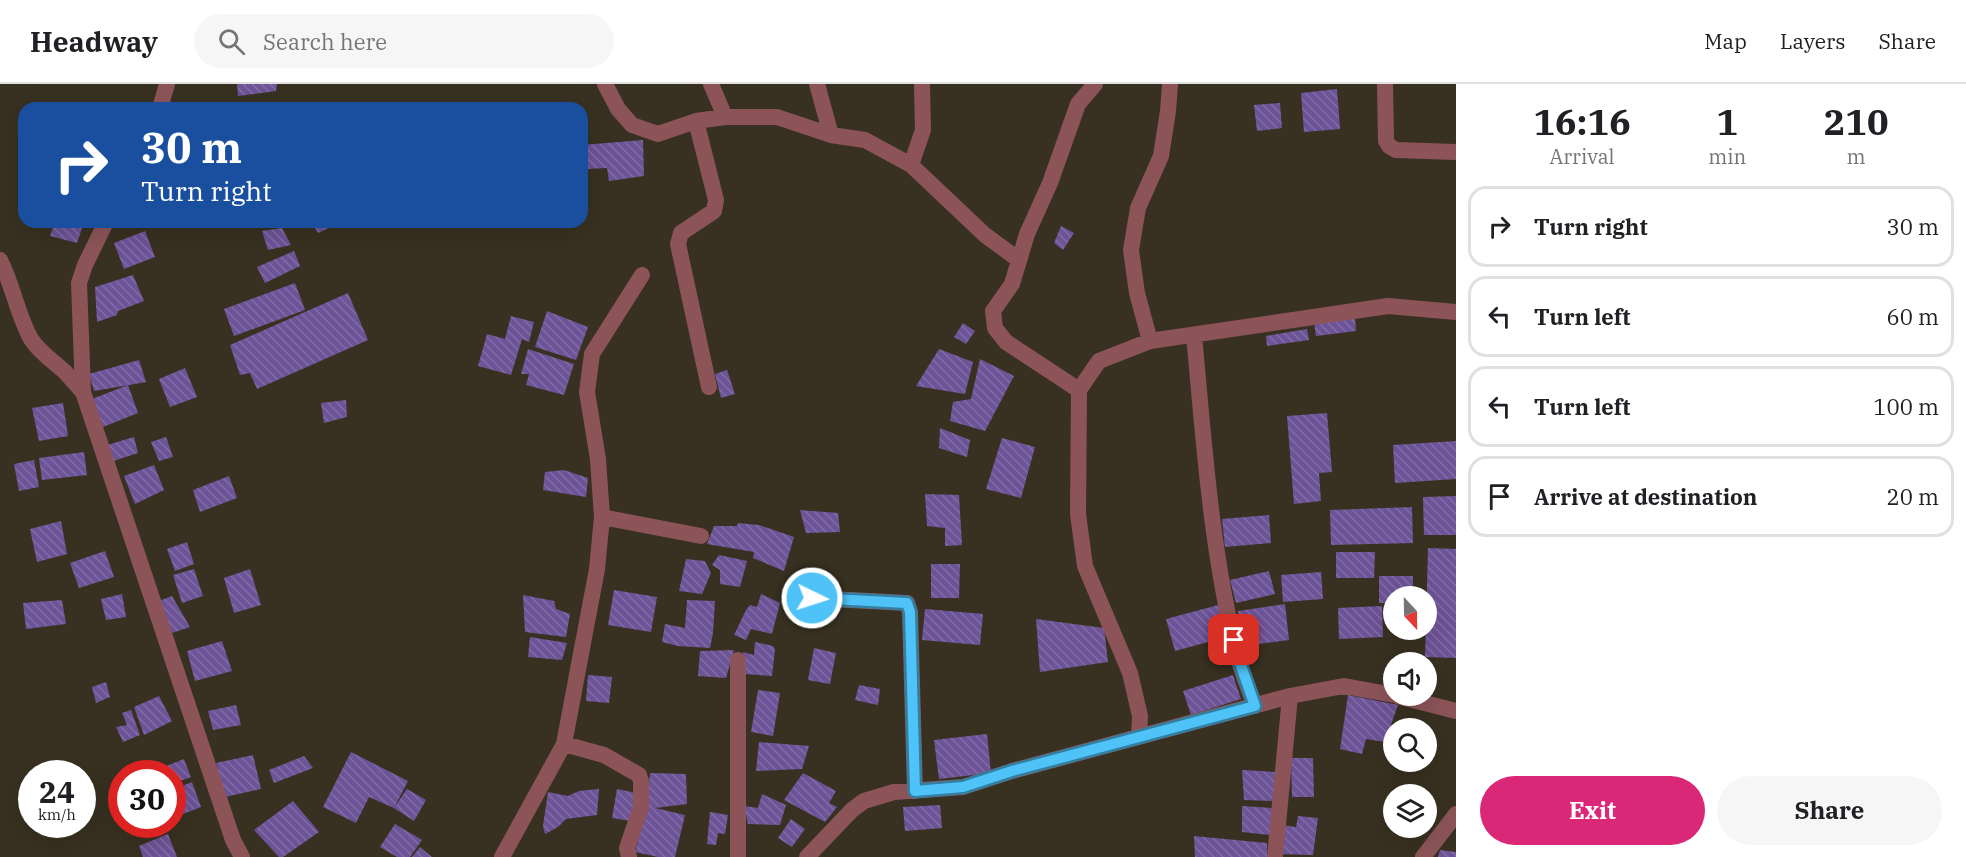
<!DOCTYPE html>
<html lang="en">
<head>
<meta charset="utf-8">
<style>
  :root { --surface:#fff; --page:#f6f6f6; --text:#202124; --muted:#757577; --line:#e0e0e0; --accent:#db2777 }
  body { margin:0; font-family:"IBM Plex Serif",serif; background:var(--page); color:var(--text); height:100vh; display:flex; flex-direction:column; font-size:22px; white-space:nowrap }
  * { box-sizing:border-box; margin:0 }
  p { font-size:20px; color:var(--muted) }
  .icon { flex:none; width:33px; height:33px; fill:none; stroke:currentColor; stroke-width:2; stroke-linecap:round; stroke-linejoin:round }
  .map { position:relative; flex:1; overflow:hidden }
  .sheet { display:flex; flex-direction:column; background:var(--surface); width:510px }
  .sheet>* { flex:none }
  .banner { position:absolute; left:18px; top:18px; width:570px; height:126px; border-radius:18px; box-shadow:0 6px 24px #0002; background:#1a4fa0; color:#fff; overflow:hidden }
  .needle { width:39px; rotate:158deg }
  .controls { position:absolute; left:1383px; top:502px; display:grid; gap:12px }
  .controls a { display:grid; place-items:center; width:54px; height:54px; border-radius:50%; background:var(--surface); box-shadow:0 6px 24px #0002; font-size:30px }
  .speed { position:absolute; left:18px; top:676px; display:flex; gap:12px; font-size:30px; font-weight:700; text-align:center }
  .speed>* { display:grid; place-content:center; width:78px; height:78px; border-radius:50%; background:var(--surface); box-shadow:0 6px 24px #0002; line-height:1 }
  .speed small { font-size:15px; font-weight:400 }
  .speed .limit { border:9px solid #d22; background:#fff; color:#111 }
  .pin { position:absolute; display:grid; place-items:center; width:51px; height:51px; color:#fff; margin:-26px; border-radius:12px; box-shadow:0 3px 9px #0006 }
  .me { position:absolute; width:66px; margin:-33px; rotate:94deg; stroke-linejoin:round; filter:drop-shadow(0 0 4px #0008) }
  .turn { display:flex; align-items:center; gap:21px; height:126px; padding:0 24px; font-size:27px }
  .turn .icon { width:78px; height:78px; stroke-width:2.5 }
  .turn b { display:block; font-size:42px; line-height:51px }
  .eta { display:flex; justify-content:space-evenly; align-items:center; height:102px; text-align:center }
  .eta b { font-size:36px; font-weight:700; line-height:42px }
  .primary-button { display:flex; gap:12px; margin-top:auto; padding:12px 24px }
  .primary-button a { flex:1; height:69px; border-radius:36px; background:var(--accent); color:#fff; font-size:24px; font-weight:700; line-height:69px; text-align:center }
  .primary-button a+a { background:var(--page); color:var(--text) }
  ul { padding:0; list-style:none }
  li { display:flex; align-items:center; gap:18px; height:81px; margin:0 12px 9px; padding:0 12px; border:3px solid var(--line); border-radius:18px }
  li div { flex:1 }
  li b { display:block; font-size:22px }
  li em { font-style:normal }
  header { display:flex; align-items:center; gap:36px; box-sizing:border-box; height:84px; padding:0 30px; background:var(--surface); border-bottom:2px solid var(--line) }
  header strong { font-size:28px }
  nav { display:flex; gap:33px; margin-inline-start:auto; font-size:21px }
  .search { width:420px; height:54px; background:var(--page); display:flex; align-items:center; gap:15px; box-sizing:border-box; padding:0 21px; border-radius:33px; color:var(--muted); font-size:22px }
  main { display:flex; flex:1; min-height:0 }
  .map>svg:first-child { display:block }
  .building { fill:url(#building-back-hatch) }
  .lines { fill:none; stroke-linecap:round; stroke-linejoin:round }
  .minor { stroke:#8c5459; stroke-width:16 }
  .tertiary { stroke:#8c5459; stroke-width:16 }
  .route-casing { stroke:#337fa1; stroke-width:15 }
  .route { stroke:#4fc3f7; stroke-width:10 }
</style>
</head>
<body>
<header>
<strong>Headway</strong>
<div class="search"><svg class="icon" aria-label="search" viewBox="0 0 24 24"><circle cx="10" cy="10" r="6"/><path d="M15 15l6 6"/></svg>Search here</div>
<nav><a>Map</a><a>Layers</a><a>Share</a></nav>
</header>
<main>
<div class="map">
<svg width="1456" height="773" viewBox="0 0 1456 773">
  <defs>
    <pattern id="building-back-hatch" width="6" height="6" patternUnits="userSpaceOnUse" patternTransform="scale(1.5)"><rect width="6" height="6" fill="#6d5397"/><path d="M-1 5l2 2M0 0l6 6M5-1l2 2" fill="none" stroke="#826ca6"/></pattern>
  </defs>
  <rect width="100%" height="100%" fill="#383121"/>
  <!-- building -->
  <path class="building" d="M237 0H277L276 7 238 12Z
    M1337 5 1340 45 1304 48 1301 9Z
    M423 18 425 24H406Z
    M1280 19 1282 44 1257 47 1254 21Z
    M643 56 644 92 609 97 607 84 586 85 582 61Z
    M55 138H84L77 159 50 152Z
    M280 138H297L282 144Z
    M312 138H338L337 140 318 149Z
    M1061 142 1074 149 1063 166 1054 159Z
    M282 144 291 161 268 166 262 147Z
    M145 147 155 173 124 185 114 159Z
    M294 167 300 182 265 199 257 183Z
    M133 191 144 217 118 227 117 231 97 238 95 203Z
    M295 199 305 226 234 252 224 225Z
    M348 209 368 256 257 305 250 289 240 291 230 261Z
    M547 227 588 243 576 276 535 263Z
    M511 232 534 238 529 258 522 255 511 291 478 282 487 250 505 255Z
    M1355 233 1356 247 1316 252 1314 238Z
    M963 239 975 247 966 260 954 253Z
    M1307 245 1309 256 1267 262 1266 252Z
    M528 265 574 280 564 311 526 301 529 290H521Z
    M939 265 973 278 965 310 916 302Z
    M980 275 1014 292 985 347 950 337 953 318 971 315Z
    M139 276 146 298 94 307 89 290Z
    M185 284 197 313 170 323 159 295Z
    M727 286 735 310 721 314 715 290Z
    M128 301 138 329 103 343 92 315Z
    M346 316 347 333 324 339 321 319Z
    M63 319 68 352 39 357 32 324Z
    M1327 329 1332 388 1319 389 1321 417 1294 420 1287 332Z
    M940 344 970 356 967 373 939 364Z
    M134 353 138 369 107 379 104 362Z
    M166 353 173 373 159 377 151 358Z
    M1002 354 1035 363 1021 414 986 405Z
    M1456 357V395L1395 399 1393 361Z
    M84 368 87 391 42 396 39 374Z
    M34 376 39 403 19 407 14 380Z
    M154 381 164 406 135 420 124 392Z
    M564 386 588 394 586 413 543 406 545 388Z
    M229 392 237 414 200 428 193 406Z
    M925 410 959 411 962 461 945 462V444L927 442Z
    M1456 412V451H1424L1423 413Z
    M1412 423 1413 459 1331 461 1330 426Z
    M800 426 838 429 840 448 806 449Z
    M1269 431 1271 459 1225 463 1222 435Z
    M61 437 67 470 37 478 30 445Z
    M738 439 759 441 794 453 784 487 753 474 754 468 707 460 714 442H737Z
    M187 458 194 480 175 487 167 465Z
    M1428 464 1456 465V574L1425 573Z
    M105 467 114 493 79 504 70 479Z
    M1336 468H1375L1374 494H1336Z
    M719 471 747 477 740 503 720 500V486L712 481Z
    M686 475 705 477 711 489 702 510 679 507Z
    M931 480H960L959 514H931Z
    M194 485 203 512 182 519 173 491Z
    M250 485 261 521 234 529 224 494Z
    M1269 487 1275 510 1236 519 1230 496Z
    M1321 488 1323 515 1283 518 1281 491Z
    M1379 492H1413V513H1394V519H1379Z
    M614 506 657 513 651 548 608 541Z
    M122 510 126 533 106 536 101 515Z
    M761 510 780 519 772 550 751 545 746 556 734 551 746 526 750 521 757 523Z
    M523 511 554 517 556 525 570 530 566 553 525 548Z
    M172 512 190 543 172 549 159 517Z
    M62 516 66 540 26 545 23 519Z
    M687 516 715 517 713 549 710 564 678 562 662 558 665 540 685 544Z
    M1222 520 1230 552 1175 567 1166 535Z
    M1285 520 1289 556 1242 562 1238 527Z
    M1382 522 1383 553 1339 555 1338 524Z
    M925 525 983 530 980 561 922 556Z
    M1036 535 1104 544 1108 578 1040 588Z
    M530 553 567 559 562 576 528 573Z
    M222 557 232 587 195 597 187 567Z
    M755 558 773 562 775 565 772 592 746 590 743 568 754 571Z
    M814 564 836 569 830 600 808 596Z
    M734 566 726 594 698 592 700 567Z
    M588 591 612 593 609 619 586 617Z
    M1233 591 1241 615 1191 631 1183 607Z
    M106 598 110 613 96 619 92 603Z
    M859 601 880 605 878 621 855 616Z
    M758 606 780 609 773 652 751 648Z
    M1348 611 1398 621 1385 658 1366 655 1362 670 1340 665Z
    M159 612 172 637 144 651 134 623Z
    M236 621 241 641 213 646 208 627Z
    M131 626 140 651 123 658 116 643 127 641 122 629Z
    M987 650 991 689 939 695 934 656Z
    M759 658 809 662 802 685 756 687Z
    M351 668 408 697 394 724 369 713 356 739 323 723Z
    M253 671 261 705 225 713 216 679Z
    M304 672 313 684 274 699 269 686Z
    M1291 674H1313L1314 713H1292Z
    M184 675 191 693 172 700V690H152L151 688Z
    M1242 686 1275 688 1274 717 1244 716Z
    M650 689 686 690 687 720 655 724 685 731 675 773H658L635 768 647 722Z
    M803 689 836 707 829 719 837 723 825 738 784 716Z
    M192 698 201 723 173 734 172 706Z
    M407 705 426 716 414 737 394 724Z
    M599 705 597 731 566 735 558 743 545 750 543 742 548 708 568 712 579 707Z
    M617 705 636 709 631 737 612 734Z
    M762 710 786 721 780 741 748 740 744 722 758 724Z
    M293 717 319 748 283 773H279L254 746Z
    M940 721 942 744 905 747 903 723Z
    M1242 722 1272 724 1270 751 1242 748Z
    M710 728 728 731 725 750 718 749 716 761 707 760Z
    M1298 732 1318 734 1313 771 1279 770 1281 741 1296 743Z
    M791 735 805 745 792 763 778 754Z
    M395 740 422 756 410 773H397L380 763Z
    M168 750 177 773H143L139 762Z
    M1194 752 1267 759V773H1195Z
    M420 763 432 773H412Z
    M1440 766 1456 768V773H1438Z"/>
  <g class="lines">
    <!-- minor -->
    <path class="minor" d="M605 0 618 25 632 41 658 50 696 37 725 33H777L831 51 865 56 911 81 985 151 1019 176
      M711 0 725 33
      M817 0 831 51
      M1385 0 1386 57 1389 62 1396 66 1456 68
      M696 37 716 116 714 127 681 149 678 160 709 303
      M911 81 923 46 922 0
      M0 176C13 201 17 230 31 255 39 268 53 277 64 287 71 294 77 302 83 308
      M1194 251C1204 359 1211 469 1238 574 1243 591 1249 606 1255 622
      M1150 257 1137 209 1131 166 1138 124 1161 72 1168 27 1170 0
      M1079 306 1006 258 995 244 993 227 1012 200 1027 150 1050 99 1078 20 1095 0
      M602 433 701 452
      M812 514 907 519 910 528 915 707
      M1397 612 1456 627
      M1139 653 1140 632 1130 589 1085 482 1078 430 1079 306 1099 277 1150 257 1388 222 1456 228
      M564 660 604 671 639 691 641 697V723L627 764 629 773
      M502 773 564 660 597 485 602 433 598 375 587 308 592 270 642 191
      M738 773V576
      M807 773 852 726 864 717 894 708 963 703 1012 687 1290 612 1344 602 1394 611
      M1275 773 1290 612
      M1423 773 1456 730"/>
    <!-- tertiary -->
    <path class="tertiary" d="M160 24 167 0
      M106 138 85 181 79 199 83 308 233 756 242 773"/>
  </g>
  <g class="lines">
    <!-- route casing -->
    <g class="route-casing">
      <path id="route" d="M812 514 907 519 910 528 915 707 963 703 1012 687 1255 622 1239 576 1234 556"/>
    </g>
    <!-- route -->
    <use href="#route" class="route"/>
  </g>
</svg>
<div class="controls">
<a><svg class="needle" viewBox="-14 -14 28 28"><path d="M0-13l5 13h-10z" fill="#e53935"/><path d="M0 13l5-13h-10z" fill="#757577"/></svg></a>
<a><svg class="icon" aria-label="sound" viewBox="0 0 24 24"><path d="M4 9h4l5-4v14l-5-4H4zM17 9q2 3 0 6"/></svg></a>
<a><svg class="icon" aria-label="search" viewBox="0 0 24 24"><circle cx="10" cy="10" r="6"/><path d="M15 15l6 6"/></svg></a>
<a><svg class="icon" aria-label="layers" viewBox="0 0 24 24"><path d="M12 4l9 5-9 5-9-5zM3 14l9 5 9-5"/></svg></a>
</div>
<div class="speed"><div>24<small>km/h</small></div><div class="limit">30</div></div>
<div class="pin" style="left:1234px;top:556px;background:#d93025"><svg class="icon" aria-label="arrive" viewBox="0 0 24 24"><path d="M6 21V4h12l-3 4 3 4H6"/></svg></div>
<svg class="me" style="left:812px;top:514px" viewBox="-20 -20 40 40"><circle r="17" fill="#4fc3f7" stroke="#fff" stroke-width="3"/><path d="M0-11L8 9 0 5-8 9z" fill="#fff"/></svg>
<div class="banner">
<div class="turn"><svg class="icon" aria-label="right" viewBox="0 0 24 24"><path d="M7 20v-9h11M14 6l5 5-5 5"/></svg><div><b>30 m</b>Turn right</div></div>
</div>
</div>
<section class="sheet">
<div class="eta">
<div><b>16:16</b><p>Arrival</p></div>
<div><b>1</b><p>min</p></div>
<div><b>210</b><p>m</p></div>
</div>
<ul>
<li><svg class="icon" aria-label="right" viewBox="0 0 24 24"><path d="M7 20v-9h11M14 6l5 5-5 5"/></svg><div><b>Turn right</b></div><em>30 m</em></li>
<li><svg class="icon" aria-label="left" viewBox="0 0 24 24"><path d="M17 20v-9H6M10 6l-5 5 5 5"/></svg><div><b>Turn left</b></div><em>60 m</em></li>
<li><svg class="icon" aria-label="left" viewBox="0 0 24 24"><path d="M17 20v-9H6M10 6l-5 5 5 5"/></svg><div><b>Turn left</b></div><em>100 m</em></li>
<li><svg class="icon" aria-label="arrive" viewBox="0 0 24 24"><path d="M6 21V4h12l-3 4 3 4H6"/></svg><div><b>Arrive at destination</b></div><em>20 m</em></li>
</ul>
<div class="primary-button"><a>Exit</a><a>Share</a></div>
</section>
</main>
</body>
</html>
